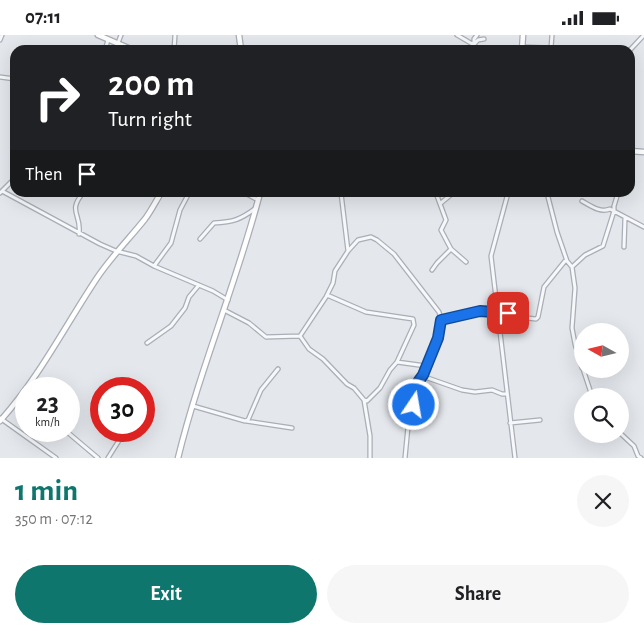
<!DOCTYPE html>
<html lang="en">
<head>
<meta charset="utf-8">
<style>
  :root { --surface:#fff; --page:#f6f6f6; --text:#202124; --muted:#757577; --accent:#0f766e }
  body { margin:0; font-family:"Alegreya Sans",sans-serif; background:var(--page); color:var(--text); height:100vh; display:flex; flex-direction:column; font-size:19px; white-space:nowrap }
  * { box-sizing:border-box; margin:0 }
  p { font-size:16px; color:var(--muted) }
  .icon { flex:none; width:28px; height:28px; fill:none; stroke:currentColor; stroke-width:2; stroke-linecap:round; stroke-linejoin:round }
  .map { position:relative; height:423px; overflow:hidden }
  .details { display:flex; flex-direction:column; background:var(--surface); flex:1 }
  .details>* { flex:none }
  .guide { position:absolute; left:10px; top:10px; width:625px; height:152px; border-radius:15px; box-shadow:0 5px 20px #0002; background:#202124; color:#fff; overflow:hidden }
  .needle { width:32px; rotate:278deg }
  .tools { position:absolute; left:574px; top:288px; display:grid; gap:10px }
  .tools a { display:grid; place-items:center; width:55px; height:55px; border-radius:50%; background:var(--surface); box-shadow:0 5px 20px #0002; font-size:25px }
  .speed { position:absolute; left:15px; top:342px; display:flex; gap:10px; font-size:25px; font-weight:700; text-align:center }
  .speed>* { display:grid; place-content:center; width:65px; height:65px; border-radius:50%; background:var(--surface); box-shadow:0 5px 20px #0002; line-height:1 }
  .speed small { font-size:12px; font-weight:400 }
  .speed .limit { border:8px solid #d22; background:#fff; color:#111 }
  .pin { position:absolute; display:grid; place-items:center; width:42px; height:42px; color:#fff; margin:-21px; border-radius:10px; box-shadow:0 2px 8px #0006 }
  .me { position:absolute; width:55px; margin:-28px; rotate:12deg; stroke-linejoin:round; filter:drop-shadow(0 0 4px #0008) }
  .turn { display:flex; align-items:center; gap:18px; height:105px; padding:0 15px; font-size:22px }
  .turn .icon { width:65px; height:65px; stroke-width:2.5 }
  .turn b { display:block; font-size:35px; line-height:42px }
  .then { display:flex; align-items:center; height:48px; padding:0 15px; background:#0003; gap:10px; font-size:19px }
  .round { display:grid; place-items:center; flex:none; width:52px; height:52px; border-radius:26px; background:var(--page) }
  .summary { display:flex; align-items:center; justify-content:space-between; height:85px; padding:0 15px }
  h1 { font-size:30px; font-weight:700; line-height:38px; color:var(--accent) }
  .action { display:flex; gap:10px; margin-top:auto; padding:10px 15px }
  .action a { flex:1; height:58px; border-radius:30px; background:var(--accent); color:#fff; font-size:20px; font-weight:700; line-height:58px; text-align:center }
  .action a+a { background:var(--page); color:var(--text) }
  .status { display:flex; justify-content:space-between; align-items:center; height:35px; padding:0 25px; background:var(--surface); direction:ltr }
  .status svg { height:14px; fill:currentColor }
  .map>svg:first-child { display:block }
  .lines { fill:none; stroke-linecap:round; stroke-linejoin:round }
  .street-casing { stroke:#a9aeb7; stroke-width:5.5 }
  .secondary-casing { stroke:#a9aeb7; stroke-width:7 }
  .street { stroke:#f7f8fa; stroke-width:3 }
  .secondary { stroke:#fff; stroke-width:4.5 }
  .route-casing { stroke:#114b97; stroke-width:12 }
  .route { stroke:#1a73e8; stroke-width:9 }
</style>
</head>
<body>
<div class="status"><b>07:11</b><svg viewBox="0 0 49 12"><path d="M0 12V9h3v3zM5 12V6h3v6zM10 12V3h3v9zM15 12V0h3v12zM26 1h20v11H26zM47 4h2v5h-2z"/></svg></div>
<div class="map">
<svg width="644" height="423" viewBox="0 0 644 423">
  <rect width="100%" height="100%" fill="#e4e7ec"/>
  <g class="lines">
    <!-- street casing -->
    <g class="street-casing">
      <path id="street" d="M457 0 474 10V4L477 0
        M552 0 551 13 553 15
        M0 5 2 0
        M118 8 121 0
        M522 12 551 13
        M105 15 108 5
        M174 15 175 0
        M469 15 478 5 484 4
        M630 15 644 0
        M0 42 15 44
        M2 156 100 209 116 216 136 221 154 231 213 256 228 265
        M0 158 15 143
        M223 158H230
        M245 158 258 165
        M341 158 348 216
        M436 158 446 185 441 195 451 214
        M508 158 491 221 515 423
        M547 158 557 197 567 226 572 232 575 253 572 293 575 309 582 333
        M582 166C591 171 600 178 610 174L644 192
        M441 168 453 158
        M79 199C82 179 67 177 83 158
        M200 204 214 188C233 187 240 185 256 173
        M624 212 625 183
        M154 231 171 208 180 175 189 158
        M572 232 585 220 603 211 614 176V171L618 158
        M432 235 437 228 451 214 466 227
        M327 260 366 277 413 284 414 290 397 327
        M224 275 249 288 266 302 300 301
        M147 308 171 291 185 273 189 262 199 250
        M583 334 592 361
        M422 341 462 355 475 357 492 355 502 359H507
        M144 360 145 356
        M364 365 354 353 347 349 323 324 309 314 300 301 326 262 333 248 335 236 348 216 358 205 371 202 377 205 394 219 439 277 441 285
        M193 371 238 384 245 386 248 385 261 355 278 334
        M0 383 56 423
        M246 386 292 393
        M510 388 540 385
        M66 396 98 423
        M620 398 634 411 638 421 641 423
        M108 423 125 396
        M370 423V401L364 365 367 366 380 353 390 335 397 327 426 331
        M405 423 408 392 418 354V347L423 340 437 303 441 285 485 275 515 278 527 283 536 284 538 282 544 252 565 226H567"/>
    </g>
    <!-- secondary casing -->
    <g class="secondary-casing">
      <path id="secondary" d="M98 0 133 15
        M239 0 241 15
        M522 15 523 0
        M630 116 644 117
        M0 386C39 343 65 291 97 243 111 222 129 204 145 184 151 176 156 166 161 158
        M178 423C200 333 237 247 260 158"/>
    </g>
    <!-- street -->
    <use href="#street" class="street"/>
    <!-- secondary -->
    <use href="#secondary" class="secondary"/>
  </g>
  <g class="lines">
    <!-- route casing -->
    <g class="route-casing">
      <path id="route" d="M414 370 418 354V347L423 340 438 303 441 285 480 276 508 278"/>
    </g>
    <!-- route -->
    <use href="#route" class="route"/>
  </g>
</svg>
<div class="tools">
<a><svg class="needle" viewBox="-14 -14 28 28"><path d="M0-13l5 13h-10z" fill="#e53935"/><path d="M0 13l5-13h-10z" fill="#757577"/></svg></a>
<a><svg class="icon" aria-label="search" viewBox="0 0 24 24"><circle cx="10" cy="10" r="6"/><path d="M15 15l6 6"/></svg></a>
</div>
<div class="speed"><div>23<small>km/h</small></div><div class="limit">30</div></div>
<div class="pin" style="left:508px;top:278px;background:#d93025"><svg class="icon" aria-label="arrive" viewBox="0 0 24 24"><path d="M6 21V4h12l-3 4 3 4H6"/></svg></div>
<svg class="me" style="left:414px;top:370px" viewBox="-20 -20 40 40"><circle r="17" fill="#1a73e8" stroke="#fff" stroke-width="3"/><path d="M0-11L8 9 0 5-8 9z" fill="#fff"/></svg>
<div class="guide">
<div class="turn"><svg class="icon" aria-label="right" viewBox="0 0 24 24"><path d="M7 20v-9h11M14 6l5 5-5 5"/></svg><div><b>200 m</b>Turn right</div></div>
<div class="then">Then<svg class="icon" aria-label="arrive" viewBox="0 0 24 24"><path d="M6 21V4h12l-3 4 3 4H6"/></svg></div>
</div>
</div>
<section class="details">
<div class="summary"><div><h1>1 min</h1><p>350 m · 07:12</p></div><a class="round"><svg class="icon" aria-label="close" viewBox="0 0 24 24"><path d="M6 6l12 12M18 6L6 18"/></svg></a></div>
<div class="action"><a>Exit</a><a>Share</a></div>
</section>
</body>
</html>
